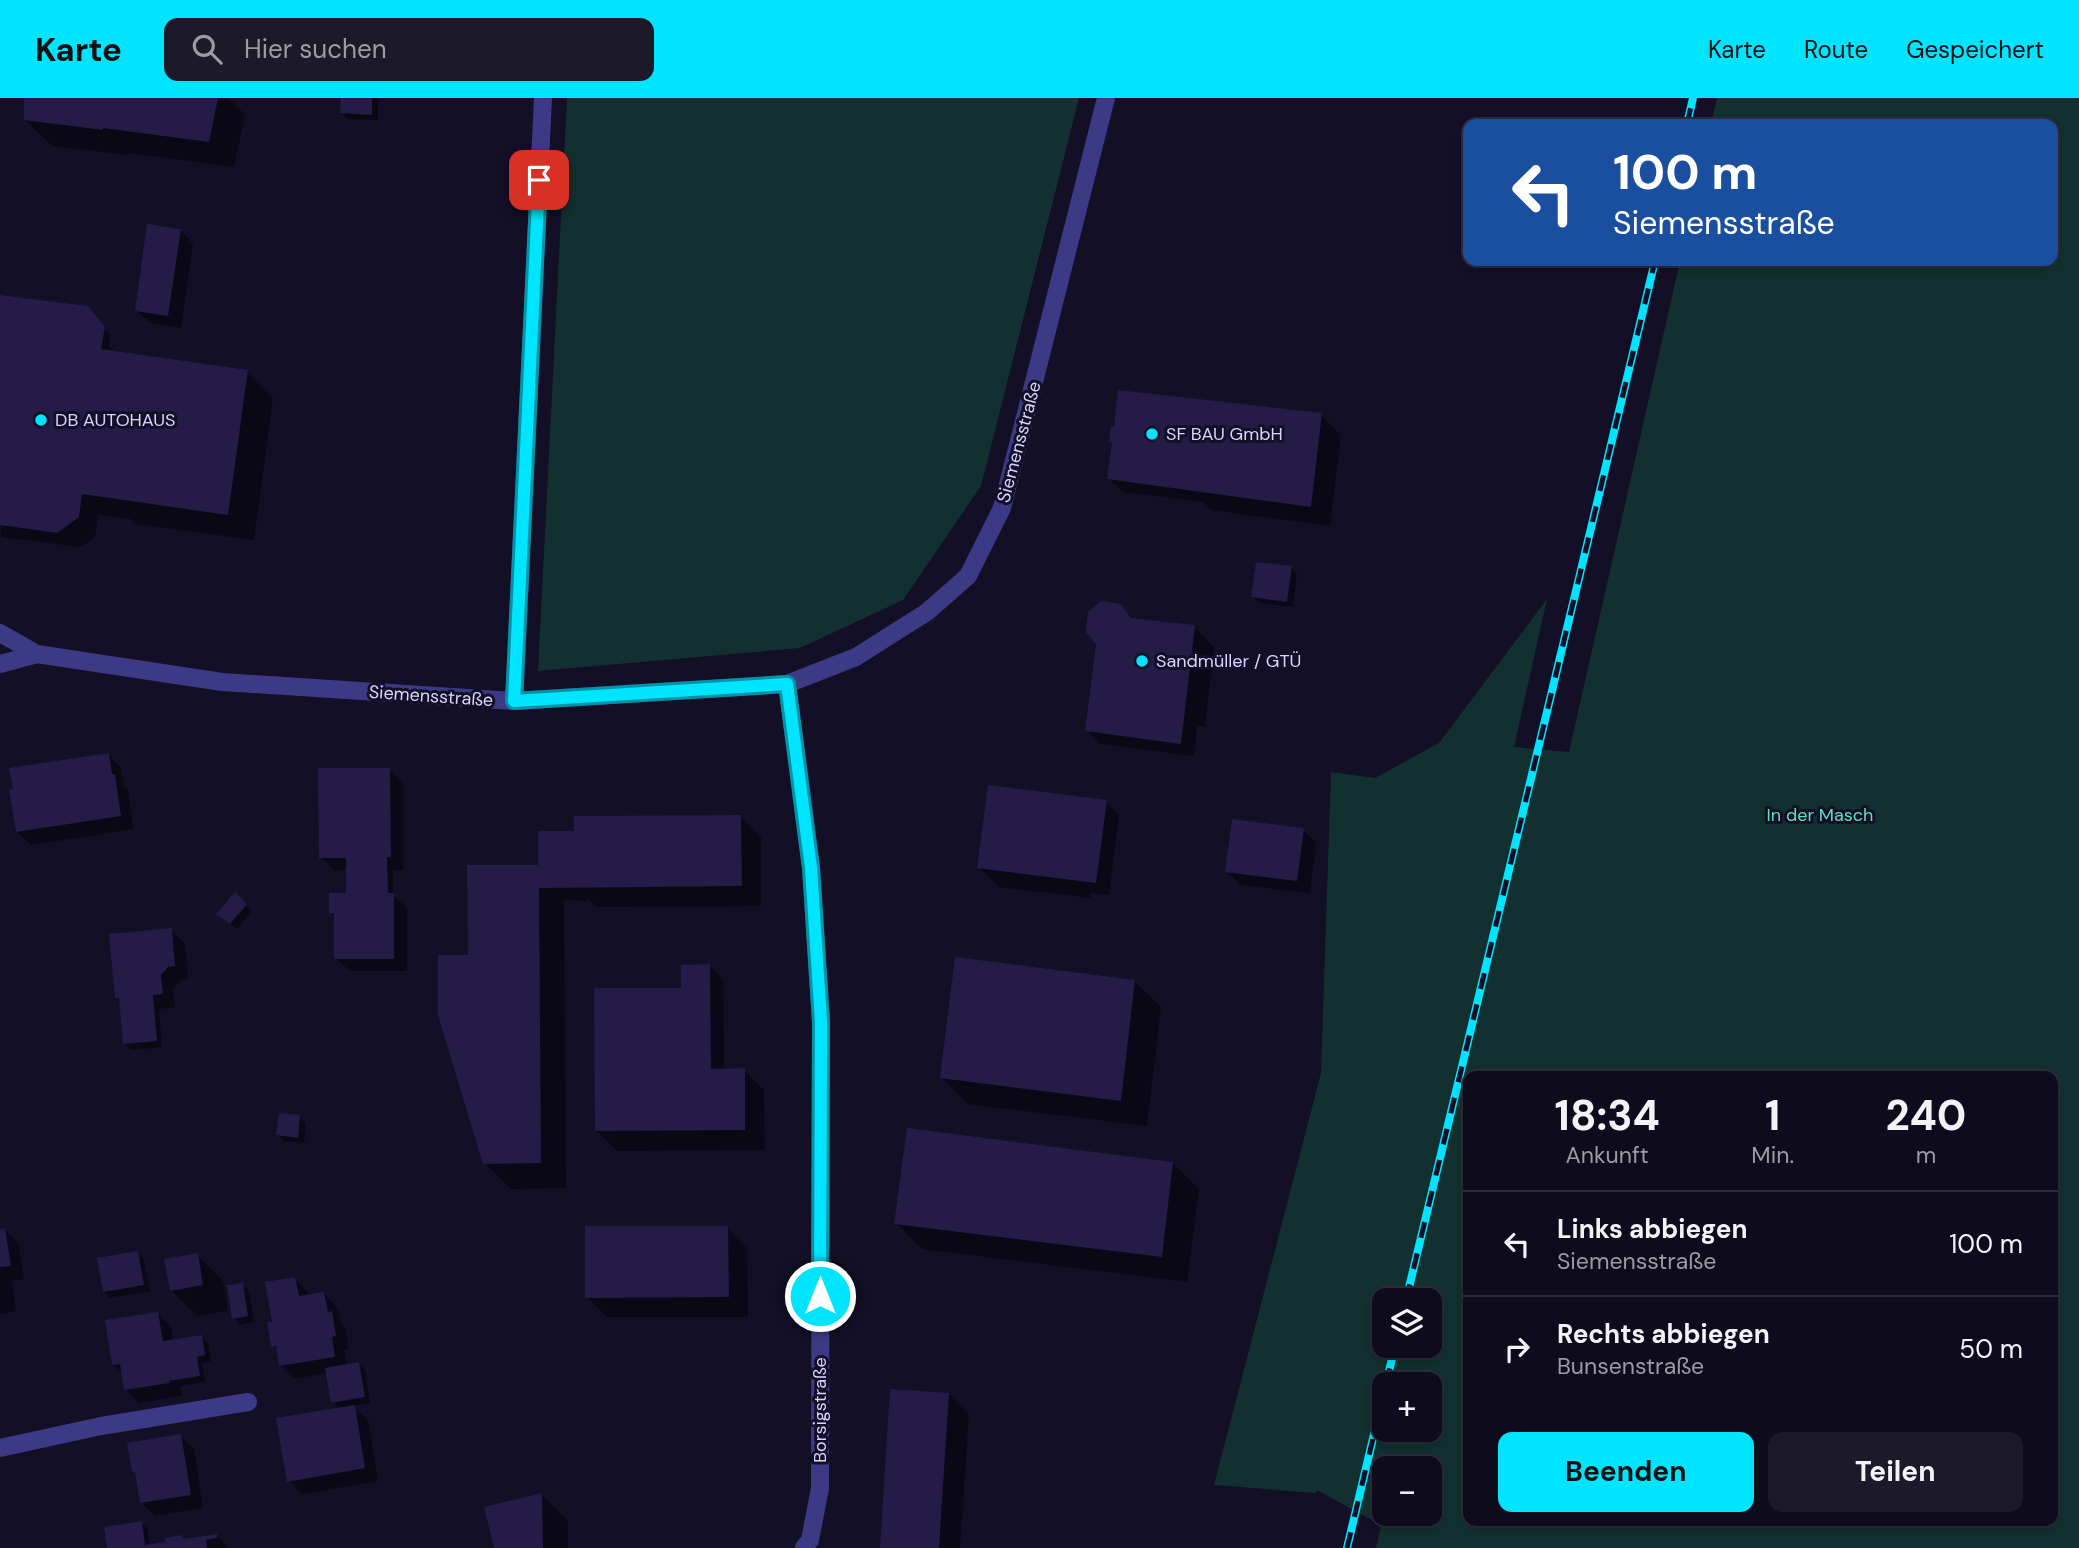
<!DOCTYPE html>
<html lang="de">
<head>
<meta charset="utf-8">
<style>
  :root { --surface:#0e0b1c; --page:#1c1929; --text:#f1f3f6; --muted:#9b9ba3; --line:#2e2b3b; --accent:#00e5ff }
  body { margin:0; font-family:"DM Sans",sans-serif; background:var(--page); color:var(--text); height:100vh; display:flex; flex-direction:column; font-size:26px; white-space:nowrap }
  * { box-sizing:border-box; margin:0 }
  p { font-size:23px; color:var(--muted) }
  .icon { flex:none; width:38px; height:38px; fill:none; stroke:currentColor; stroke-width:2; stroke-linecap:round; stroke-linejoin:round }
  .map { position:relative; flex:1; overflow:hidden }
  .details { position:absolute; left:1463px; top:973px; width:595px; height:455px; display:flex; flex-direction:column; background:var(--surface); border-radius:14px; box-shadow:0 4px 10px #0003,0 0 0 2px var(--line) }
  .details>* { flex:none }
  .banner { position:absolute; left:1463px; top:21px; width:595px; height:147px; border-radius:14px; box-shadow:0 4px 10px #0003,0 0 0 2px var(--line); background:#1a4fa0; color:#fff; overflow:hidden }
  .buttons { position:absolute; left:1372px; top:1190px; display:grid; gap:14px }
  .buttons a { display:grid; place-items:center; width:70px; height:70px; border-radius:14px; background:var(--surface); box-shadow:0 4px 10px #0003,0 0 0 2px var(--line); font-size:35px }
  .pin { position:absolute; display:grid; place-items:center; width:60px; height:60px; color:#fff; margin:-30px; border-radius:14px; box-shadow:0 4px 10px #0006 }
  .me { position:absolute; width:77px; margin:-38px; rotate:0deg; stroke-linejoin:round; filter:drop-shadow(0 0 5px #0008) }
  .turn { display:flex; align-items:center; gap:24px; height:147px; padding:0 35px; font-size:32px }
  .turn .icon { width:91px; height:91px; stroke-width:2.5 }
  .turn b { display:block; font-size:49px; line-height:60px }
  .eta { display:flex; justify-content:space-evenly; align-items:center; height:119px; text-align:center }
  .eta b { font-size:42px; font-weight:700; line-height:49px }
  .button { display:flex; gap:14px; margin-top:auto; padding:14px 35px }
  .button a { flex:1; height:80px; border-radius:14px; background:var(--accent); color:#111; font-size:28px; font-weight:700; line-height:80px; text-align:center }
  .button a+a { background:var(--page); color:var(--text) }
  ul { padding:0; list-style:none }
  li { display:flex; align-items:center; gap:21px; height:105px; padding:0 35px; border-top:2px solid var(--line) }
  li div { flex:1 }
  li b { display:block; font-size:26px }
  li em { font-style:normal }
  header { display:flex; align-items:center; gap:42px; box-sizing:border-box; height:98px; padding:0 35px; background:var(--accent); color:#111 }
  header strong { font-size:33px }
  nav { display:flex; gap:38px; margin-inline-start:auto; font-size:24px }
  .search { width:490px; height:63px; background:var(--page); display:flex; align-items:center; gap:18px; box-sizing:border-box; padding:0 24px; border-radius:14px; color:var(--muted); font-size:26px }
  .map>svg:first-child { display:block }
  .green { fill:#12302f; fill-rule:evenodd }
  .shadow { fill:#0007 }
  .building { fill:#241b47 }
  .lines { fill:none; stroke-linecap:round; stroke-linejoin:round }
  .minor { stroke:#3d3a85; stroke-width:18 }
  .rail-casing { stroke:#00e5ff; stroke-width:8 }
  .rail { stroke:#130f26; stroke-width:5; stroke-dasharray:16; stroke-linecap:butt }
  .route-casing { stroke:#0095a6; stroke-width:18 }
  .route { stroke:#00e5ff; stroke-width:12 }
  .poi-dot { fill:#00e5ff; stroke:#130f26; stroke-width:2.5 }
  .labels { text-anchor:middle; stroke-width:6; stroke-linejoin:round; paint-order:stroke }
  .poi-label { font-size:18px; fill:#d9d4ff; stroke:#130f26; text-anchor:start }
  .street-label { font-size:18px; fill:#d9d4ff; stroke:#130f26 }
  .park-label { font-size:18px; fill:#5fe0c0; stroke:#130f26 }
</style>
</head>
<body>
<header>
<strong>Karte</strong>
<div class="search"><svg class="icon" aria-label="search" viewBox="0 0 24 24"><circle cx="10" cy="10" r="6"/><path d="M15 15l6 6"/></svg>Hier suchen</div>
<nav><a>Karte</a><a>Route</a><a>Gespeichert</a></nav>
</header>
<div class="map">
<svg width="2079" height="1450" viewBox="0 0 2079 1450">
  <rect width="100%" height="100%" fill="#130f26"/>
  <!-- green -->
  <path class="green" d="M567 0H1079L981 388 903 502 800 550 538 573Z
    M1717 0H2079V1450H1376L1381 1427 1317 1392 1316 1395 1214 1387 1321 975 1331 674 1375 680 1439 645 1547 501 1514 649 1569 654 1680 163H2053V26H1711ZM2053 978V1423H1468V978ZM1384 1202H1430V1248H1384ZM1430 1286V1332H1384V1286ZM1430 1370V1416H1384V1370Z"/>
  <!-- shadow -->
  <path class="shadow" d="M26 0H229L245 17 234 69 129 55V57L52 48 25 22Z
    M342 0H378V22L348 21 342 15Z
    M180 132 193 146 181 230 150 225 136 212Z
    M0 199 94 217 110 237 109 248 115 255 247 274 273 300 254 442 135 426 130 421 98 416 95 439 81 449 1 439Z
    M1321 317 1341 337 1330 428 1211 412 1203 404 1123 394 1109 380 1113 346 1111 343Z
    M1291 470 1297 476 1293 509 1260 505 1253 499Z
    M1121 508 1134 522 1194 529 1214 549 1205 629 1197 628 1194 658 1100 646 1087 632Z
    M108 656 121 670 124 688 128 691 133 731 31 747 17 734Z
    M389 672 403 685V772H393V797L407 810V873H350L336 860V820L331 815 350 797 348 772H334L321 759Z
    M1106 704 1119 717 1109 797 1091 795 1090 800 999 789 979 769Z
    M740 719 761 739V808L596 809 587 800V803L564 802 566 1090 511 1091 485 1065 470 859 540 769 576 735Z
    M1303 732 1316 745 1310 795 1240 787 1227 773Z
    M235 797 252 813 237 831 225 822Z
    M171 832 185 846 188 881 181 882 173 891 175 909 159 911 162 949 131 952 125 946 121 904 116 900Z
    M710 868 723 882 724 972H744L764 992 765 1052 617 1053 597 1033 686 892Z
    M1134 883 1161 909 1147 1028 968 1006 942 980Z
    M300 1019 306 1025 304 1045 284 1043 278 1037Z
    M1173 1065 1199 1091 1187 1184 922 1151 896 1125Z
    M727 1130 747 1150 748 1219H607L587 1199Z
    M5 1132 18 1145 24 1181 12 1183 16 1213 0 1216V1133Z
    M138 1155 144 1161 150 1193 110 1200 104 1193Z
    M197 1157 223 1183 228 1213 197 1218 171 1192Z
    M295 1181 308 1194 309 1198 324 1196 337 1209 340 1223 345 1229 349 1251 344 1252 347 1268 359 1266 365 1272 370 1305 353 1308 368 1322 378 1383 302 1396 289 1383 340 1311 333 1304 328 1275 294 1281 281 1268 279 1254 273 1248 274 1225Z
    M242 1186 249 1193 254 1224 240 1227 234 1220Z
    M158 1216 171 1229 173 1243 201 1239 208 1245 211 1263 202 1265 205 1284 180 1288 182 1298 139 1305 126 1291 123 1276 114 1267Z
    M949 1296 969 1316 960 1450H882Z
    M180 1338 194 1351 203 1410 155 1418 141 1404 137 1376 134 1373Z
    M542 1397 568 1423V1450H496Z
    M142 1425 148 1431 149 1448 167 1445 181 1439 185 1443 217 1438 229 1450H109Z"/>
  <!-- building -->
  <path class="building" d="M24 0H218L209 44 103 30V32L24 22Z
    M341 0H372V17L340 15Z
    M147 126 181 131 168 218 135 213Z
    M0 197 88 208 105 229 101 251 248 272 228 417 82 396 79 419 57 435 0 427Z
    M1118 292 1322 315 1311 409 1107 381 1112 344H1109L1111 328 1114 329Z
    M1256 464 1292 468 1287 504 1251 499Z
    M1101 503 1121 506 1131 520 1195 527 1181 646 1085 633 1096 547 1086 534 1088 514Z
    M109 655 112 676H115L121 718 16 734 9 692 13 691 9 670Z
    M318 670H390L391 759H387L388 795H394V861H334V815L329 816V795H346V760H319Z
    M988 687 1107 702 1096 785 977 770Z
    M741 717 742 788 539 790 541 1065 483 1066 438 917V857H468L467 767H538V733H574V718Z
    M1232 721 1304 730 1297 783 1225 774Z
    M235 794 247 806 230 826 216 816Z
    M172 830 175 868 168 869 161 877 163 896 153 897 157 943 123 946 119 900H115L109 836Z
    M955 859 1135 882 1121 1003 940 980Z
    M710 866 711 971 745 970V1032L595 1033 594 890H681V867Z
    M279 1015 300 1017 298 1040 276 1037Z
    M907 1030 1173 1064 1162 1159 894 1126Z
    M585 1128H728L729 1199 585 1200Z
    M5 1130 11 1168 0 1169V1131Z
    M138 1153 144 1187 103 1194 97 1160Z
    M198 1155 203 1187 170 1193 164 1161Z
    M295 1179 299 1198 324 1194 328 1214 332 1213 336 1238 332 1239 335 1259 279 1268 276 1248 271 1249 267 1224H272L265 1184Z
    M243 1185 248 1218 232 1221 227 1187Z
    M158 1214 163 1243 202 1237 205 1257 197 1259 200 1278 169 1283 170 1285 124 1292 120 1266 112 1267 105 1222Z
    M359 1264 365 1299 331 1305 325 1270Z
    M890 1291 949 1295 939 1450H880Z
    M355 1307 365 1370 287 1384 276 1320Z
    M181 1336 191 1397 140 1405 135 1374H132L127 1345Z
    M542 1395 543 1450H494L484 1409Z
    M142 1423 145 1447 165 1444V1440L182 1437 183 1441 217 1436V1440L206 1442 207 1450H107L104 1429Z"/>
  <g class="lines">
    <!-- minor -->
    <path class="minor" d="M0 535 37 556 222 584 514 603 787 586 856 559 927 514 968 478 1002 410 1106 0
      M0 566 37 556
      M787 586 811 770 821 924 820 1390 810 1442 804 1450
      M514 603 543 0
      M0 1350 101 1328 248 1304"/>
    <!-- rail casing -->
    <g class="rail-casing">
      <path id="rail" d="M1687 26 1693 0
        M1406 1202 1655 163
        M1386 1286 1395 1248
        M1347 1450 1384 1294"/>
    </g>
    <!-- rail -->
    <use href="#rail" class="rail"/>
  </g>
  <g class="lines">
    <!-- route casing -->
    <g class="route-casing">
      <path id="route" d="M539 82 514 603 787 586 811 770 821 924 820 1198"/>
    </g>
    <!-- route -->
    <use href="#route" class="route"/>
  </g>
  <!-- markers -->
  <g class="poi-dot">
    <circle cx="41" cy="322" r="7"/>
    <circle cx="1152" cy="336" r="7"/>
    <circle cx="1142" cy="563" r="7"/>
  </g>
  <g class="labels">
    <!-- poi labels -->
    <g class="poi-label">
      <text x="55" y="328">DB AUTOHAUS</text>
      <text x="1166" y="342">SF BAU GmbH</text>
      <text x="1156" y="569">Sandmüller / GTÜ</text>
    </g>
    <!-- street labels -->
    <g class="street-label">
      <text transform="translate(1019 344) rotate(-75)" y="6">Siemensstraße</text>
      <text transform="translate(431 598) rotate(4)" y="6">Siemensstraße</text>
      <text transform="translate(820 1312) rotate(-90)" y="6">Borsigstraße</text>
    </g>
    <!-- park labels -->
    <g class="park-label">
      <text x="1820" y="723">In der Masch</text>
    </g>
  </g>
</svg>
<div class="buttons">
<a><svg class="icon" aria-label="layers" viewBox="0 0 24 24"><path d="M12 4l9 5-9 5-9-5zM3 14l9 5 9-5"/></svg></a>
<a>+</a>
<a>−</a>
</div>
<div class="pin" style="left:539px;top:82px;background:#d93025"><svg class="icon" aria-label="arrive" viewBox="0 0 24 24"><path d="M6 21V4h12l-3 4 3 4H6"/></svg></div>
<svg class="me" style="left:820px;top:1198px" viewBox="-20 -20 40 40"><circle r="17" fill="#00e5ff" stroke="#fff" stroke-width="3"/><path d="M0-11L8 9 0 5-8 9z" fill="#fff"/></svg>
<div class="banner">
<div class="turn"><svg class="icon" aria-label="left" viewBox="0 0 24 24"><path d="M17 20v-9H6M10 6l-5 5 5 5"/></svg><div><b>100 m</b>Siemensstraße</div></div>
</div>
<section class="details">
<div class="eta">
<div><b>18:34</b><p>Ankunft</p></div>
<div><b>1</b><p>Min.</p></div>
<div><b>240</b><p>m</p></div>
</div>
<ul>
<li><svg class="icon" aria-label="left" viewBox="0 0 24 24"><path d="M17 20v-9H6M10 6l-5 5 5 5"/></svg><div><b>Links abbiegen</b><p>Siemensstraße</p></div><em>100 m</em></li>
<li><svg class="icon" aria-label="right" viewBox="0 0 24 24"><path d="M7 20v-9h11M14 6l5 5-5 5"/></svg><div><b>Rechts abbiegen</b><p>Bunsenstraße</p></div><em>50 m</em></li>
</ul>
<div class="button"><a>Beenden</a><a>Teilen</a></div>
</section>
</div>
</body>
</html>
